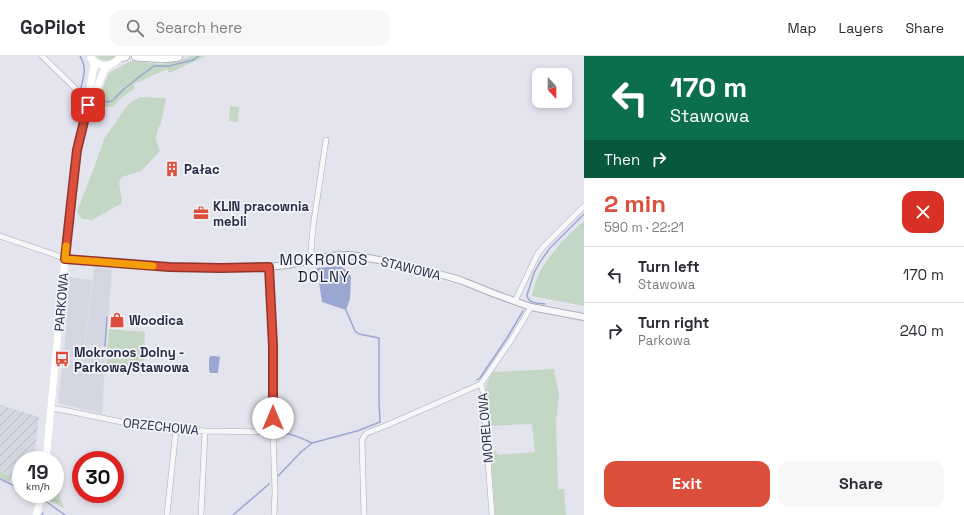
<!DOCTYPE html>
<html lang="en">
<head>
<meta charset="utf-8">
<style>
  :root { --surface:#fff; --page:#f7f7f7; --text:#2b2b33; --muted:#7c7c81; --line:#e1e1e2; --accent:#dd4f3d }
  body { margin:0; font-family:"Space Grotesk",sans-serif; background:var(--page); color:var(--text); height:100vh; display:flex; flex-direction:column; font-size:15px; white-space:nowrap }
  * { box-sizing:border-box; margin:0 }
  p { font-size:13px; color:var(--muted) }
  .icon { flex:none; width:22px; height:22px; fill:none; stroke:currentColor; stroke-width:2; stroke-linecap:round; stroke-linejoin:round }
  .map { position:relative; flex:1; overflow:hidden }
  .panel { display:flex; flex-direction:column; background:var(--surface); width:380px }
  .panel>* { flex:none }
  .banner { background:#0b6e4f; color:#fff; overflow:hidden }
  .needle { width:26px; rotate:159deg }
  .fabs { position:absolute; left:532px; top:12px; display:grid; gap:8px }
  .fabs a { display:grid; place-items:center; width:40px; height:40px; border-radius:8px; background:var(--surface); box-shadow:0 2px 6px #0003; font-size:20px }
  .speed { position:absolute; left:12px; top:395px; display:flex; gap:8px; font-size:20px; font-weight:700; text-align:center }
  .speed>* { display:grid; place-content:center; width:52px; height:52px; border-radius:50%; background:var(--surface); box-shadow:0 2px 6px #0003; line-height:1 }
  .speed small { font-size:10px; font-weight:400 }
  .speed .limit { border:6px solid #d22; background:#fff; color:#111 }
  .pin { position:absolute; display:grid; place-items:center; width:34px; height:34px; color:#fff; margin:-17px; border-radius:8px; box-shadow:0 2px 6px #0006 }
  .me { position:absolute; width:44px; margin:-22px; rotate:0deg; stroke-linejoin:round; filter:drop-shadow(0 0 3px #0008) }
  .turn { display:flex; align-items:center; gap:14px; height:84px; padding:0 20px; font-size:18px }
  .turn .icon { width:52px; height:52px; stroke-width:2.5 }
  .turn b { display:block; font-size:28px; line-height:34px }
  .then { display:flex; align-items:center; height:38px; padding:0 20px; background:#0003; gap:8px; font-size:15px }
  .round { display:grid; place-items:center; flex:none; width:42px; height:42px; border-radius:12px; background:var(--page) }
  .head { display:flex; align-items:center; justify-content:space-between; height:68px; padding:0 20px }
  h1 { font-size:24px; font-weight:700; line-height:30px; color:var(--accent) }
  .cta { display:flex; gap:8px; margin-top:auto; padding:8px 20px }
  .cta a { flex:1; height:46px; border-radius:12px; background:var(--accent); color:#fff; font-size:16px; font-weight:700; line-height:46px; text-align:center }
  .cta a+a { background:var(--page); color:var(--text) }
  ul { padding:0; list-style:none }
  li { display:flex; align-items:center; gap:12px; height:56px; padding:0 20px; border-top:1px solid var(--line) }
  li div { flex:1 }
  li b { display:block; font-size:15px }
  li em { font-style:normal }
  header { display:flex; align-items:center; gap:24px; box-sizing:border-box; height:56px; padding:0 20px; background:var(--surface); border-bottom:1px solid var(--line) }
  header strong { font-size:19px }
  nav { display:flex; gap:22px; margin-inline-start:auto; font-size:14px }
  .search { width:280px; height:36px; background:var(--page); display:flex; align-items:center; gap:10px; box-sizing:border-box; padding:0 14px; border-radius:12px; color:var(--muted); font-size:15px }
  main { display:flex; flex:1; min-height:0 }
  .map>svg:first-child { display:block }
  .built { fill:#d4d6e2 }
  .industrial { fill:url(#industrial-furrows) }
  .green { fill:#c3d7c4 }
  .forest { fill:url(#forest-crowns) }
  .water { fill:#9ba7d0 }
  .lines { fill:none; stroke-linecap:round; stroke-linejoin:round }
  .stream { stroke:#9ba7d0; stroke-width:1.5 }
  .minor-casing { stroke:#abadbb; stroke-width:6 }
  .tertiary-casing { stroke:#abadbb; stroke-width:8 }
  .motorway-casing { stroke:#898ca5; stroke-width:10 }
  .minor { stroke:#f7f7fa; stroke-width:5 }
  .tertiary { stroke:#f7f7fa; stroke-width:6 }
  .secondary { stroke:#fff; stroke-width:7 }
  .motorway { stroke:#fff; stroke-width:9 }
  .route-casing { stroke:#903328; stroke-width:10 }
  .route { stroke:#dd4f3d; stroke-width:7 }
  .slow { stroke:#f59e0b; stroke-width:7 }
  .labels { text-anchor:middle; stroke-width:3.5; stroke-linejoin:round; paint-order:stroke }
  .poi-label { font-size:13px; font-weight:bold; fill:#292c47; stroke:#f3f4f9; text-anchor:start }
  .street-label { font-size:13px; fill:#292c47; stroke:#f3f4f9 }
  .quarter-label { font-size:15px; letter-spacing:1px; fill:#1b1d38; stroke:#f3f4f9 }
</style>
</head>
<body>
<header>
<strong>GoPilot</strong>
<div class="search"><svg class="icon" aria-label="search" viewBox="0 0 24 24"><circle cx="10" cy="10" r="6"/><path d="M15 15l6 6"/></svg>Search here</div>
<nav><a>Map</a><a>Layers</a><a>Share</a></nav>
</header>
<main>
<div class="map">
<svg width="584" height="459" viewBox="0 0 584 459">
  <defs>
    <pattern id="industrial-furrows" width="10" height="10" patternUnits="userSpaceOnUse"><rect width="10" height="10" fill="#d4d6e2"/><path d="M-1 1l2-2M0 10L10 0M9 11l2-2" fill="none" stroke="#b6b8c3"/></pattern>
    <pattern id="forest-crowns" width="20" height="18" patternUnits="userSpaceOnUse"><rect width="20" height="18" fill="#c3d7c4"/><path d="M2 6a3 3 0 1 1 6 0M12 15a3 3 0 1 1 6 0" fill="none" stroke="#a8b9aa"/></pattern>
  </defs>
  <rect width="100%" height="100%" fill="#e3e4ed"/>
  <!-- built -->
  <path class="built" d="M94 211 112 213 106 291 85 290Z
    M69 221 92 224 83 303 64 301Z
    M85 291 106 292 102 358 58 347 63 303 84 304Z"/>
  <!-- industrial -->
  <path class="industrial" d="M0 349 39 361 34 404H21V425L0 415Z"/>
  <!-- green -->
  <path class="green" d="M96 0H116C109 6 102 6 96 0Z
    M192 0H206L169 17 167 13 134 28 135 32 128 37 120 43 114 50 111 51 99 49 98 47V43L109 17 129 6 133 5 161 8 180 5Z
    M140 41 166 42 161 67 157 75 156 84 160 95 141 115 122 121 119 127 122 147 92 164 82 163 77 156 94 112 104 83 124 54 131 46Z
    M230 50 239 51 238 66 229 65Z
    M584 165V250L532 240C534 233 535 225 539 218 549 198 567 180 584 165Z
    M109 273 145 276 143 317 106 313Z
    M554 313 559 339 556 366 558 433H564L566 459H495L491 403 494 402V394L498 399 535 396 532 368 488 370C486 350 481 333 493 316Z
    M0 415 12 421 9 426 0 422Z"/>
  <!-- forest -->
  <path class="forest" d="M55 421H59V438L64 452 48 444 49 438H55Z"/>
  <!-- water -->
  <path class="water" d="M340 210 346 214 351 220 350 243 346 254 322 246 317 212Z
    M211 300H215L220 301 218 316V317H210L209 313V302Z"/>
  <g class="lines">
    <!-- stream -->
    <path class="stream" d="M80 0C87 13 84 18 81 32
      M101 44 107 46 112 45 124 33 139 21 154 10H169L193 4 199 0
      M545 248C538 247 528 248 527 239L534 217 540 206 550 192 584 158
      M105 290 107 261
      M477 324 480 322 507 282 523 255
      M279 376C292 378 300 381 312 387
      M278 420 302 395 312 387 357 375 380 366 379 346V282L359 278 355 275 346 254
      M0 423 21 433
      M31 438 39 441
      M44 444 65 459
      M42 459 43 457
      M233 459 269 428"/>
    <!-- minor casing -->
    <g class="minor-casing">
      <path id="minor" d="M42 0 77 34 84 39 90 41
        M0 180 53 198 65 203
        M312 204 311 194 313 171 326 84
        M269 211 273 290V376L275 435 274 459
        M515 245 538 197 545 189 584 150
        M51 352 63 354 141 370 205 375 273 376
        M167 459 176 373
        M201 459 205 375
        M364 459 362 385C363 381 364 379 367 377L385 370 481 328
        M492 459 483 336 481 328 512 283 531 251"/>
    </g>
    <!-- tertiary casing -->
    <g class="tertiary-casing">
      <path id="tertiary" d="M65 203 169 211 258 212 287 209 331 200 347 199 357 200 385 205 421 213 460 224 495 238 531 251 584 261"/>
    </g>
    <!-- motorway casing -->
    <g class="motorway-casing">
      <path id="motorway" d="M136 0C150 1 164 3 178 0
        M121 1 125 0"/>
    </g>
    <!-- minor -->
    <use href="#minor" class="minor"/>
    <!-- tertiary -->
    <use href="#tertiary" class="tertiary"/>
    <!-- secondary -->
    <path class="secondary" d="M91 2C100 13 113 11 121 0
      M90 41 97 33 104 14 110 9
      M46 404 71 138 77 94 90 41V32L94 10 93 4
      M36 459 42 438"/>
    <!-- motorway -->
    <use href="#motorway" class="motorway"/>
  </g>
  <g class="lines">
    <!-- route casing -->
    <g class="route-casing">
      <path id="route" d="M88 49 77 94 72 138 65 203 169 211 221 212 269 211 273 290V362"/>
    </g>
    <!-- route -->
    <use href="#route" class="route"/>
    <!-- slow -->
    <path class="slow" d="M66 190 65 203 153 210"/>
  </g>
  <!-- icons -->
  <defs>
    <g id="building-bare" transform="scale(1.2)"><path d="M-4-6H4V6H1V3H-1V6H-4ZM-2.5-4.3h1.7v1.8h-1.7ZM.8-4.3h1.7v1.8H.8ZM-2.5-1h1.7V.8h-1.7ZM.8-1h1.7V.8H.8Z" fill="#dd4f3d" stroke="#f3f4f9" stroke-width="2.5" paint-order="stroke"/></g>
    <g id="office-bare" transform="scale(1.2)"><path d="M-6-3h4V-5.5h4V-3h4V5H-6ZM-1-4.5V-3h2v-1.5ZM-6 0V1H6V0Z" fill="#dd4f3d" stroke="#f3f4f9" stroke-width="2.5" paint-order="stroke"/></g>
    <g id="shop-bare" transform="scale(1.2)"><path d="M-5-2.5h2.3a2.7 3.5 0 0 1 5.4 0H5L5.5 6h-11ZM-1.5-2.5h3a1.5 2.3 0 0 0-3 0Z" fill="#dd4f3d" stroke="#f3f4f9" stroke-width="2.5" paint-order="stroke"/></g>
    <g id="bus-bare" transform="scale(1.2)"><path d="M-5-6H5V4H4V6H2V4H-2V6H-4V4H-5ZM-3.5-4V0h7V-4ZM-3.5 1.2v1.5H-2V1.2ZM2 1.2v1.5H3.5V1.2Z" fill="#dd4f3d" stroke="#f3f4f9" stroke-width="2.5" paint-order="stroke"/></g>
  </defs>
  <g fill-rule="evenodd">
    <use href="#building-bare" x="172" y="113"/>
    <use href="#office-bare" x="201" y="157"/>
    <use href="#shop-bare" x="117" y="264"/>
    <use href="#bus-bare" x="62" y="303"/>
  </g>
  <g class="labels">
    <!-- poi labels -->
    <g class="poi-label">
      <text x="184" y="118">Pałac</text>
      <text x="213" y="155">KLIN pracownia<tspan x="213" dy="15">mebli</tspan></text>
      <text x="129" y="269">Woodica</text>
      <text x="74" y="301">Mokronos Dolny -<tspan x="74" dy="15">Parkowa/Stawowa</tspan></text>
    </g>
    <!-- street labels -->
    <g class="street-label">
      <text transform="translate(411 212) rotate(14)" y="5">STAWOWA</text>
      <text transform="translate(61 246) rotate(-85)" y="5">PARKOWA</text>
      <text transform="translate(161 370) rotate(6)" y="5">ORZECHOWA</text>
      <text transform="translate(485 372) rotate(-95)" y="5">MORELOWA</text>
    </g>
    <!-- quarter labels -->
    <g class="quarter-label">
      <text x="324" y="209">MOKRONOS<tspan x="324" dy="17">DOLNY</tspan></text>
    </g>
  </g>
</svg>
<div class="fabs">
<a><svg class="needle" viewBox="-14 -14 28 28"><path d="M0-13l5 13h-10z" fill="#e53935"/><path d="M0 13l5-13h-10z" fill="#7c7c81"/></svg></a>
</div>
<div class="speed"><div>19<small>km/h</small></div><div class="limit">30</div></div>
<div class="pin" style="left:88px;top:49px;background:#d93025"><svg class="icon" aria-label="arrive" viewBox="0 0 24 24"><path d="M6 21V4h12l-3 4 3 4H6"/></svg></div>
<svg class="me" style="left:273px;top:362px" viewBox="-20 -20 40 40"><circle r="19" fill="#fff"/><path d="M0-13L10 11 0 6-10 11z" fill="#dd4f3d"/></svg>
</div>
<section class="panel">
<div class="banner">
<div class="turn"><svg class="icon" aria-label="left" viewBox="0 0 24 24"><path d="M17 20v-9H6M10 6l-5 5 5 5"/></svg><div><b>170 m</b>Stawowa</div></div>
<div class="then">Then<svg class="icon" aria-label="right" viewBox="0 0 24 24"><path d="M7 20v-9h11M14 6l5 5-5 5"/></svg></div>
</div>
<div class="head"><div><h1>2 min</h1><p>590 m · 22:21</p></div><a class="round" style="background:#d93025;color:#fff"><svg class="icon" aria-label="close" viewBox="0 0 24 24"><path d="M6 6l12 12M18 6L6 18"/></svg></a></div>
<ul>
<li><svg class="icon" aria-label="left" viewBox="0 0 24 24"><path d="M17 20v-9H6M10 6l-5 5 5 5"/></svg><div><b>Turn left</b><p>Stawowa</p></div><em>170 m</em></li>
<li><svg class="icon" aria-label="right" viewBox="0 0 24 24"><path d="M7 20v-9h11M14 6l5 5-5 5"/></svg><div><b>Turn right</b><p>Parkowa</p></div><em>240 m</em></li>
</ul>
<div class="cta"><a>Exit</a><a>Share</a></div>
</section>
</main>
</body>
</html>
